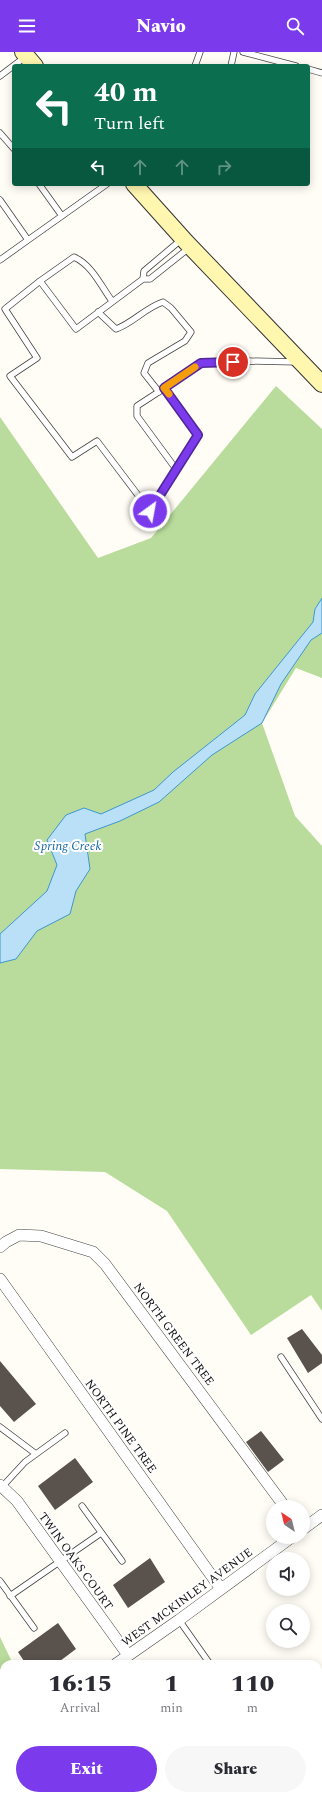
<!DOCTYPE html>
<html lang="en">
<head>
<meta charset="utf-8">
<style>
  :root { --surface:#fff; --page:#f7f7f7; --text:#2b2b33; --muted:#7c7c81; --accent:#7c3aed }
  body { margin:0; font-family:Spectral,serif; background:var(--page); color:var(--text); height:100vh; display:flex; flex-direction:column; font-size:15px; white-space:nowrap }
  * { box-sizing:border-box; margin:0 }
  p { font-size:13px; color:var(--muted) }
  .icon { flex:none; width:22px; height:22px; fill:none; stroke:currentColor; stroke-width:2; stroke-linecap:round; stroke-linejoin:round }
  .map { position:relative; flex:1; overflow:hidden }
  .drawer { position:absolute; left:0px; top:1608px; width:322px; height:140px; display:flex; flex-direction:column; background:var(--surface); border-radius:12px 12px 0 0; box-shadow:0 2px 10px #0003 }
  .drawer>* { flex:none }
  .top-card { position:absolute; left:12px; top:12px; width:298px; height:122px; border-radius:4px; box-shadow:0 2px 10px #0003; background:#0b6e4f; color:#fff; overflow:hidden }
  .needle { width:26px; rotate:325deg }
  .fabs { position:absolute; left:266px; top:1448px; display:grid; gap:8px }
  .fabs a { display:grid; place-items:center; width:44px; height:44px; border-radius:50%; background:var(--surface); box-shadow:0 2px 10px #0003; font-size:20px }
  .pin { position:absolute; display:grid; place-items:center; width:34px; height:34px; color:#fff; margin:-17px; border:2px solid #fff; border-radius:50%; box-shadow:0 1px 4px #0007 }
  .me { position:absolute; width:44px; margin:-22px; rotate:32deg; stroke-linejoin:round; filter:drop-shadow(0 0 3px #0008) }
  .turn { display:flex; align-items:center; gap:14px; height:84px; padding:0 16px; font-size:18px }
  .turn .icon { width:52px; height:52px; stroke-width:2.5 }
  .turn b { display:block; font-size:28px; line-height:34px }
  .lanes { display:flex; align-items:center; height:38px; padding:0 16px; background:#0003; justify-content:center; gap:20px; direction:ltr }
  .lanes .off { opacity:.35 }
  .eta { display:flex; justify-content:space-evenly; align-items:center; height:68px; text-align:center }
  .eta b { font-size:24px; font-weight:800; line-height:28px }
  .button { display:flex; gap:8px; margin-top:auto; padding:8px 16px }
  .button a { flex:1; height:46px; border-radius:24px; background:var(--accent); color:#fff; font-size:16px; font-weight:800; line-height:46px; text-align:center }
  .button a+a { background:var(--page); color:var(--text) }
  header { display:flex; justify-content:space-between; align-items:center; height:52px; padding:0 16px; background:var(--accent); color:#fff; font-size:18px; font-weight:800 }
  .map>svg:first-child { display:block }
  .forest { fill:#b9dc9c }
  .water { fill:#b9e0f7; stroke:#3f96cf }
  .building { fill:#5a524d }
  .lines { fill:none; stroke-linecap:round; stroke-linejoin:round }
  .lane-casing { stroke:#444; stroke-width:7 }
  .street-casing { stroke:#444; stroke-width:12 }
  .secondary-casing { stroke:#333; stroke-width:18 }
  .lane { stroke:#fff; stroke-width:5.5 }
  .street { stroke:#fff; stroke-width:11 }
  .secondary { stroke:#fff6b0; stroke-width:16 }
  .route-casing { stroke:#51269a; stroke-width:10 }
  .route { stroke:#7c3aed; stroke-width:7 }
  .slow { stroke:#f59e0b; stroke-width:7 }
  .labels { text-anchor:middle; stroke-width:4; stroke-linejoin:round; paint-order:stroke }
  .street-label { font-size:12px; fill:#111; stroke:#fff }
  .water-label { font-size:13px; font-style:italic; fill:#1768a6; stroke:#fff }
</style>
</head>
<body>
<header><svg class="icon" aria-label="menu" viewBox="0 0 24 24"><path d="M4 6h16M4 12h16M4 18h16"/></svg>Navio<svg class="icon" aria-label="search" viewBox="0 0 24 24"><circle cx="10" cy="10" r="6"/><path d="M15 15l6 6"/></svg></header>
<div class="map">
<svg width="322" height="1748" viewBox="0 0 322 1748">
  <rect width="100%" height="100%" fill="#fffdf5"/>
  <!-- forest -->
  <path class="forest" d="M276 334 322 377V626L296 616 262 671 295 764 322 794V1259L311 1243 251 1283 167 1159 105 1120 0 1117V365L98 506 151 486Z
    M0 1585 13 1612H4V1680L0 1683Z"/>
  <!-- water -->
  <path class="water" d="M322 546V581L311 588 281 632 262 671 212 703 159 750 120 769 85 782 90 817 76 839 70 862 37 879 16 907 0 911V882L47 839 57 813 47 788 66 763 84 756 101 762 154 738 173 720 245 663 255 642 313 570 315 557Z"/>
  <!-- building -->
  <path class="building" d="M302 1277 322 1303V1311L308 1321 287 1286Z
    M0 1309 36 1352 14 1370 0 1354Z
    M261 1379 284 1408 268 1420 246 1390Z
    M75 1406 93 1430 55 1458 38 1434Z
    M150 1506 165 1530 128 1556 113 1533Z
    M58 1571 76 1597 56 1612H26L18 1600Z"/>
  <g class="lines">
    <!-- lane casing -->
    <g class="lane-casing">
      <path id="lane" d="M243 0 296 14
        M195 14 200 0
        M231 14 234 0
        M308 17 322 21
        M0 24 25 5
        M0 81 14 97
        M39 132 62 164
        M0 148 28 188 0 208
        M28 188 107 132
        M189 196 150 227H143L76 277 40 229 5 257 37 306 10 324 72 405 97 389 150 459 198 383 164 336 201 311 249 309 297 310
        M143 227 144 219 182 187
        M40 229 74 205C92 213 101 234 112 249
        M98 260 116 277C133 271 145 256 163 250L171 256 191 280 185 289 148 311 144 321 159 340
        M160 339 137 354V364L176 417
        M281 1305 322 1367
        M0 1375 36 1402
        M2 1435 25 1410 65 1381
        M82 1454 122 1509
        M0 1529 34 1576
        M10 1544 101 1481
        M179 1568 210 1612
        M239 1744V1748"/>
    </g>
    <!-- street casing -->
    <g class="street-casing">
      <path id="street" d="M0 1195 6 1190 19 1183 41 1184 93 1200 105 1212 285 1455
        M0 1227 221 1537
        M0 1433 17 1449 128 1603
        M303 1477 322 1463
        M116 1612 179 1568 292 1485
        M0 1694 4 1692"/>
    </g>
    <!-- secondary casing -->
    <g class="secondary-casing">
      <path id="secondary" d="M23 0 35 14
        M134 132 186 190 322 332"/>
    </g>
    <!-- lane -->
    <use href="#lane" class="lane"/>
    <!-- street -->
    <use href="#street" class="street"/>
    <!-- secondary -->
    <use href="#secondary" class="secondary"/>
  </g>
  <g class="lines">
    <!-- route casing -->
    <g class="route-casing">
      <path id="route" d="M150 459 198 383 164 336 201 311 233 310"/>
    </g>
    <!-- route -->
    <use href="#route" class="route"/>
    <!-- slow -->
    <path class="slow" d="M169 342 164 336 195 315"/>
  </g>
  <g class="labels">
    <!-- street labels -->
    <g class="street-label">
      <text transform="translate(174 1282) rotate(53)" y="4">NORTH GREEN TREE</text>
      <text transform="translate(121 1374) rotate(54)" y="4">NORTH PINE TREE</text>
      <text transform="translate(76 1509) rotate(54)" y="4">TWIN OAKS COURT</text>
      <text transform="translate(187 1545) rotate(-36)" y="4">WEST MCKINLEY AVENUE</text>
    </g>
    <!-- water labels -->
    <g class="water-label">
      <text x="68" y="798">Spring Creek</text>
    </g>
  </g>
</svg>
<div class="fabs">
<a><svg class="needle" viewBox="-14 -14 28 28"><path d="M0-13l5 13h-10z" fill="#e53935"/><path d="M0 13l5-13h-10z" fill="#7c7c81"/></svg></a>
<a><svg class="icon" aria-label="sound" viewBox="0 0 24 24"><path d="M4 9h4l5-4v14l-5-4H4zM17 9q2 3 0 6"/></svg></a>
<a><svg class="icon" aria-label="search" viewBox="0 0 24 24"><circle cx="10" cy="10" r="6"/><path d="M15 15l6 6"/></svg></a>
</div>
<div class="pin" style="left:233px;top:310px;background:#d93025"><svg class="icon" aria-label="arrive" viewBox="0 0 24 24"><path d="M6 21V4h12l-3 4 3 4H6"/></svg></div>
<svg class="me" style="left:150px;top:459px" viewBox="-20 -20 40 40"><circle r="17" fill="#7c3aed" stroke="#fff" stroke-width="3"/><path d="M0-11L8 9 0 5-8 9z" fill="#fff"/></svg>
<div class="top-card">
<div class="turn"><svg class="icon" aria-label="left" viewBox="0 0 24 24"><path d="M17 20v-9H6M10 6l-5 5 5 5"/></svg><div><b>40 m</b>Turn left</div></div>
<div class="lanes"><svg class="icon" aria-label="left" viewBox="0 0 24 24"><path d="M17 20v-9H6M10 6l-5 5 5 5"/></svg><svg class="icon off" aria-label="ahead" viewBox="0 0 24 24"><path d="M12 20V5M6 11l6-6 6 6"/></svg><svg class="icon off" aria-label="ahead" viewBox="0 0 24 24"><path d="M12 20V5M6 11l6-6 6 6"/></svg><svg class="icon off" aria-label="right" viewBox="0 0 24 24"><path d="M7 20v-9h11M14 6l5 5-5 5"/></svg></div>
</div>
<section class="drawer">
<div class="eta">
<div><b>16:15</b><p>Arrival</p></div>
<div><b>1</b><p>min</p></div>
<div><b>110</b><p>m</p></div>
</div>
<div class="button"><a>Exit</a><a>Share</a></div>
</section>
</div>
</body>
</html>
